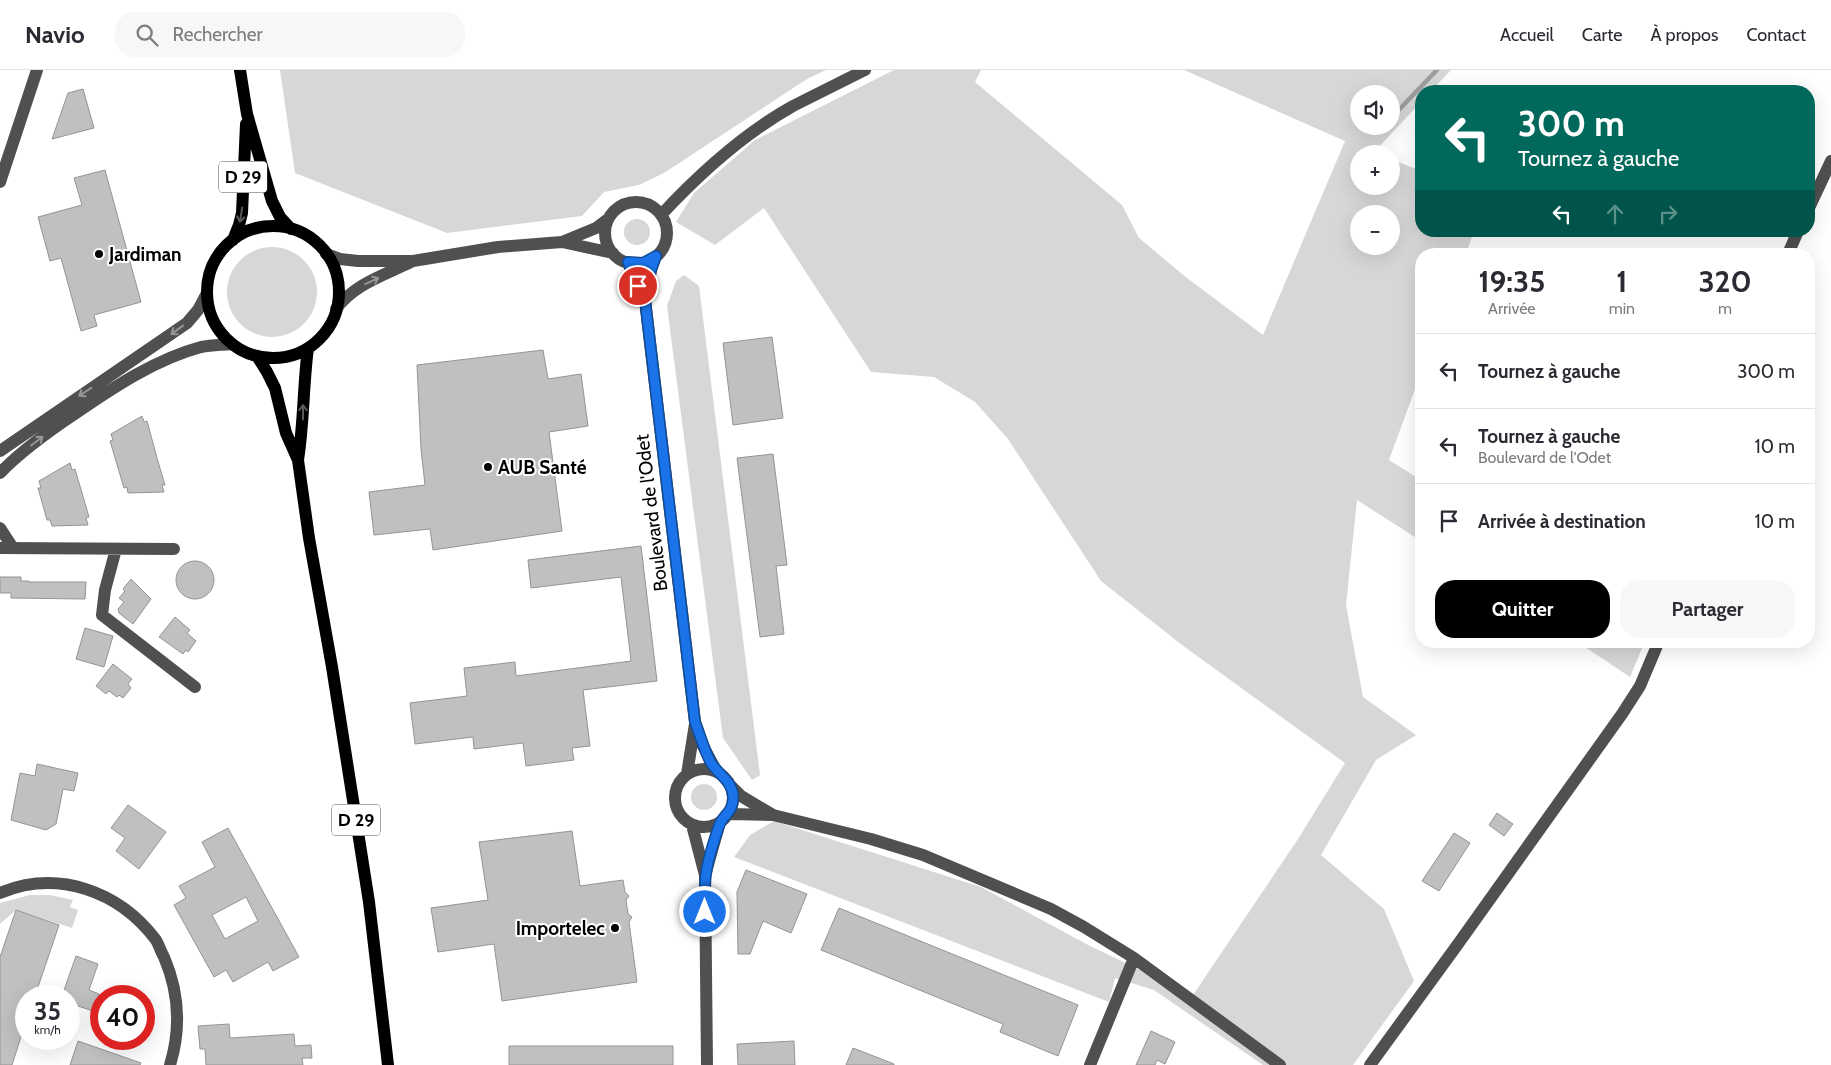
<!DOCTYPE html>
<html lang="fr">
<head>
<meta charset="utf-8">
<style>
  :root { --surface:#fff; --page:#f7f7f7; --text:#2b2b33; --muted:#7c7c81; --line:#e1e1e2; --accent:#000 }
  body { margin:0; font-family:Cabin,sans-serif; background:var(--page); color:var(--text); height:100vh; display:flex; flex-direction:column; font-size:19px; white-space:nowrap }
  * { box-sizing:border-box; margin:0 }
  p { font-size:16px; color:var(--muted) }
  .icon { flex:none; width:28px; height:28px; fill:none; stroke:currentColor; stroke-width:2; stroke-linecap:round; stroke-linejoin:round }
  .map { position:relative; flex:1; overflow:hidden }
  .details { position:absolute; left:1415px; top:178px; width:400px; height:400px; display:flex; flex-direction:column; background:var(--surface); border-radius:20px; box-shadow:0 5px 20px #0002 }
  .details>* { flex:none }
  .hud { position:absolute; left:1415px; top:15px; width:400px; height:152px; border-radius:20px; box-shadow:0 5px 20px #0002; background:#00695c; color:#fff; overflow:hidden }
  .fabs { position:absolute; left:1350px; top:15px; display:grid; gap:10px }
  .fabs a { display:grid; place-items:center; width:50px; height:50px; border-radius:50%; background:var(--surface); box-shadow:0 5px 20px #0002; font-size:25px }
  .speed { position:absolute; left:15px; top:915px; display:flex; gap:10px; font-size:25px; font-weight:700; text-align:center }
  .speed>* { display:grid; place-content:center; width:65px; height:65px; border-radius:50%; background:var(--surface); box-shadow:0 5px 20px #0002; line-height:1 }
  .speed small { font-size:12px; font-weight:400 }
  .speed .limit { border:8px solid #d22; background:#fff; color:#111 }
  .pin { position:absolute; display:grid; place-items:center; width:42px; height:42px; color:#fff; margin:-21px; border:2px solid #fff; border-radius:50%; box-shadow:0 1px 5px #0007 }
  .me { position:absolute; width:55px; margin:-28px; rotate:0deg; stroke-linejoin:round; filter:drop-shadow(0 0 4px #0008) }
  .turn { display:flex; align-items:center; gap:18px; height:105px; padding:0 20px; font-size:22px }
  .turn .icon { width:65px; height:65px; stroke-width:2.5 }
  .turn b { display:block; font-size:35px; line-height:42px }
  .lanes { display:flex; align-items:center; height:48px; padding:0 20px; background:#0003; justify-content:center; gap:25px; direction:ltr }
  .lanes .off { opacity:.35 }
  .eta { display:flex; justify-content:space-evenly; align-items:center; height:85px; text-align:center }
  .eta b { font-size:30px; font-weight:800; line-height:35px }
  .primary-button { display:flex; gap:10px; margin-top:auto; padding:10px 20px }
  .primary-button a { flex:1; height:58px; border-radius:20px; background:var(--accent); color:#fff; font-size:20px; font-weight:800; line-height:58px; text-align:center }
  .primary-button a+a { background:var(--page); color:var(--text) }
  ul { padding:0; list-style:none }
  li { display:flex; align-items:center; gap:15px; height:75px; padding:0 20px; border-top:1px solid var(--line) }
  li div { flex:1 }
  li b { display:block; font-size:19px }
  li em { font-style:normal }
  header { display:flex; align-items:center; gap:30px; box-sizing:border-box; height:70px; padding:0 25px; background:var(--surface); border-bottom:1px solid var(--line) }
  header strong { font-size:24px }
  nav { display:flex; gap:28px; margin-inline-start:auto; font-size:18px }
  .search { width:350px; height:45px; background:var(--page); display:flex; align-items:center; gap:12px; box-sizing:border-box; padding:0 18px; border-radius:20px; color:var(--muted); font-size:19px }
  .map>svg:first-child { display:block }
  .green { fill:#d7d7d7; fill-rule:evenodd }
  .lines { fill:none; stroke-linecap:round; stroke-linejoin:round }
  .stream { stroke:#9e9e9e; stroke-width:4.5 }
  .building { fill:#c0c0c0; stroke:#949494; fill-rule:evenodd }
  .minor { stroke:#505050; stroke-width:12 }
  .major { stroke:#000; stroke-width:12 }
  .oneway { stroke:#595959 }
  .oneway2 { stroke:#969696 }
  .route-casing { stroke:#114b97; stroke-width:12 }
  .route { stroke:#1a73e8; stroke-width:9 }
  .poi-dot { fill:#000; stroke:#fff; stroke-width:2 }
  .labels { text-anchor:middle; stroke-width:4; stroke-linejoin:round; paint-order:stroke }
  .shield { fill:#fff; stroke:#4c4c4c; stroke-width:1 }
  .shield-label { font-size:18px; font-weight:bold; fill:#000 }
  .poi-label { font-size:19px; font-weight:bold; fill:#000; stroke:#fff; text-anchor:start }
  .street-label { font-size:19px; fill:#000; stroke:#fff }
</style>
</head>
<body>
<header>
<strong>Navio</strong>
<div class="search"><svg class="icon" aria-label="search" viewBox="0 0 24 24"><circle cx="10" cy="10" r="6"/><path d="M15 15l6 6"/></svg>Rechercher</div>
<nav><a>Accueil</a><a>Carte</a><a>À propos</a><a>Contact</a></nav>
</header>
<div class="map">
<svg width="1831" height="995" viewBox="0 0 1831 995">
  <rect width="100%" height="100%" fill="#fff"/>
  <!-- green -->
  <path class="green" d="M280 0H826L807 9 664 103 639 115 604 122 582 146 447 163 295 103Z
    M894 0H981L975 12 1122 135 1139 168 1187 208 1263 265 1345 71 1184 0H1451L1431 21H1421V32L1374 82 1378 84H1359V116H1391V89L1421 101V161H1474L1466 184H1421V303L1389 390 1421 410V471L1357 430 1346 535 1363 627 1416 665 1376 690 1321 785 1384 839 1414 911 1353 995H1263L1154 920 1115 908 1109 932 734 787 750 765 774 751 981 817 1090 876 1193 925 1298 769 1345 693 1182 575 1101 511 1008 369 975 332 934 307 871 302 764 138 715 175 676 152 694 123 755 70ZM1359 24H1391V56H1359ZM1359 144H1391V176H1359Z
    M624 162a13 13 0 1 1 26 0a13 13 0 1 1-26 0Z
    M227 222a45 45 0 1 1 90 0a45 45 0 1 1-90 0Z
    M684 205 699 216 760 705 752 710 723 668 667 236 676 211Z
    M1576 571H1645L1630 607Z
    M691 727a13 13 0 1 1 26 0a13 13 0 1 1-26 0Z
    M30 825H50L73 830 70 837 78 840 72 858 16 840 0 854V833Z"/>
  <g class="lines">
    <!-- stream -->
    <path class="stream" d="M1391 48 1437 0"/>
  </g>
  <!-- building -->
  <path class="building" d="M83 19 94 58 52 69 68 23Z
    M105 100 141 232 94 245 97 256 81 261 61 188 50 191 38 147 82 135 74 108Z
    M772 267 783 348 733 355 723 273Z
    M543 280 548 309 581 304 588 356 549 362 562 461 433 480 430 459 374 465 369 422 425 415 421 379 417 295Z
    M142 346 144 352 147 351 157 388 165 415H162L164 422 128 423 127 417 124 418 110 371 113 370 111 364Z
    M773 384 787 495 776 496 784 564 760 567 737 388Z
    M70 393 72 400 75 399 89 447 86 448 88 455 52 456 50 450H47L38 418H41L39 411Z
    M641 476 657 611 583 620 590 676 572 678 574 690 526 696 523 673 474 679 473 667 415 674 410 633 467 626 464 598 515 592 516 606 631 591 621 507 531 518 528 490Z
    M176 510a19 19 0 1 1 38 0a19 19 0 1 1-38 0Z
    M0 507H21V511H29V512H86L85 529 11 528V523H0Z
    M131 509 151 529 133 554 119 543 118 539 124 532 119 528 125 521 123 519Z
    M175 547 190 560 187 563 196 571 188 582 186 580 183 584 159 567Z
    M85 558 113 566 104 597 76 589Z
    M113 594 132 609 128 614 131 618 123 628 119 625 117 627 109 621 106 624 96 616Z
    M37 694 78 703 74 721 63 719 56 754 46 760 11 750 20 703 35 706Z
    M128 735 166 762 139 799 116 781 125 768 111 758Z
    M1497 743 1513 754 1504 766 1489 755Z
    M228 758 299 887 273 901 268 892 233 912 226 900 214 907 174 835 186 828 179 816 215 797 202 772ZM246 827 258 851 225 869 212 845Z
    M572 761 580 816 623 810 625 822 629 826 626 830 628 844 632 847 629 852 637 912 502 931 494 874 438 882 431 838 488 830 479 772Z
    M1454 763 1470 773 1439 821 1422 811Z
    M746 800 807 824 791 863 763 851 750 884H738L737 822Z
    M839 838 1078 935 1058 986 1000 962 1003 954 821 880Z
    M16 840 59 855 35 926H26V951L12 995H0V887Z
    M76 886 98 894 89 920 99 924 93 941 69 933V926H62Z
    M229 954 230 968 294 964 295 976 311 975 312 988H302L303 995H206L205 979H200L198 956Z
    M1151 961 1175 972 1165 994 1157 990 1155 995H1136Z
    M78 971 141 993 140 995H70Z
    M794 971 795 995H738L737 974Z
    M509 976H673V995H509Z
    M853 978 894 994V995H846Z"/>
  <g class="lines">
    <!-- minor -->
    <path class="minor" d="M0 112 37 0
      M605 163a31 31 0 1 1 62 0a31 31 0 1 1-62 0Z
      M1809 138 1831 91
      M661 145C700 103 743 64 793 36 817 24 841 12 865 0
      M562 172 596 158 608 149
      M326 184 340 189 358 191H413L498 177 562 172 613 183
      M1788 184 1798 161
      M628 193 645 230 695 652 703 676 717 702
      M645 230 651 200 656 186
      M336 239C354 214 385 205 411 192
      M0 381 187 253 198 240 207 223
      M0 403C22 380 49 361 76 343 114 317 156 289 201 277 211 275 222 275 232 274
      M0 458 13 478
      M0 478 174 479
      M116 479 105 520 102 545 195 617
      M675 728a29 29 0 1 1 58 0a29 29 0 1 1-58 0Z
      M687 704 695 654
      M731 716 741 726 773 745 871 769 923 785 1051 839 1084 857 1134 888 1280 995
      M728 744 773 745
      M692 755 705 805 707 995
      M706 802 720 752
      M0 823C58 799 119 821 156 870 159 875 161 882 164 887 179 922 181 959 170 995
      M1090 995 1134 888
      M1370 995 1458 874 1622 644 1640 616 1659 571"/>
    <!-- major -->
    <path class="major" d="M240 0 247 44 272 131 280 147 291 159
      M207 222a66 66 0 1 1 132 0a66 66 0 1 1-132 0Z
      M233 170 239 155 242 143 246 54
      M257 286 267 302 275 318 286 363 298 390 309 468 332 597 369 832 388 995
      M298 390C304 352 303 316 308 278"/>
  </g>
  <!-- one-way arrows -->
  <defs><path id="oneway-shaft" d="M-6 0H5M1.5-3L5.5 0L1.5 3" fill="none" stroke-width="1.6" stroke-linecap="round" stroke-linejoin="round" transform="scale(1.25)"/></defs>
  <g class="oneway">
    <use href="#oneway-shaft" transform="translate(241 145) rotate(99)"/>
    <use href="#oneway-shaft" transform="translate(303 342) rotate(-90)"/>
  </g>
  <g class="oneway2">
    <use href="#oneway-shaft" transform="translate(372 211) rotate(-25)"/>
    <use href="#oneway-shaft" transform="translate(177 260) rotate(144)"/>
    <use href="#oneway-shaft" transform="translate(85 322) rotate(146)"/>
    <use href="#oneway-shaft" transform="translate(37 371) rotate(-37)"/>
  </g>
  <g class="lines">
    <!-- route casing -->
    <g class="route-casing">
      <path id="route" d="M638 216 628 192 643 193 656 186 651 200 645 230 695 652C700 665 704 679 710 691 717 704 732 710 733 726 734 743 722 745 719 756 714 771 708 788 706 804 704 816 705 830 705 842"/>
    </g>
    <!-- route -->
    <use href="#route" class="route"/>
  </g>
  <!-- markers -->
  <g class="poi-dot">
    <circle cx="99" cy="184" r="5"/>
    <circle cx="488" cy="397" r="5"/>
    <circle cx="615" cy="858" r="5"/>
  </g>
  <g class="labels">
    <!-- shield labels -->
    <g class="shield">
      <rect x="219" y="91.5" width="48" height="31" rx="4"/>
      <rect x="332" y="734.5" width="48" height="31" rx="4"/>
    </g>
    <g class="shield-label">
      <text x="243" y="113">D 29</text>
      <text x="356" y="756">D 29</text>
    </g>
    <!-- poi labels -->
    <g class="poi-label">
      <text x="109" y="191">Jardiman</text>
      <text x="498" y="404">AUB Santé</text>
      <text x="605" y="865" text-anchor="end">Importelec</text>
    </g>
    <!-- street labels -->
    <g class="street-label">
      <text transform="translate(651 443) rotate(-97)" y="7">Boulevard de l'Odet</text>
    </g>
  </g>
</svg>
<div class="fabs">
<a><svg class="icon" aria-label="sound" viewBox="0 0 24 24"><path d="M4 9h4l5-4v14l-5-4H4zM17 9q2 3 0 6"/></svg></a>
<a>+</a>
<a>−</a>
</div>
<div class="speed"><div>35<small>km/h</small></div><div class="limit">40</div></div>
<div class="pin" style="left:638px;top:216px;background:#d93025"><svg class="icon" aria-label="arrive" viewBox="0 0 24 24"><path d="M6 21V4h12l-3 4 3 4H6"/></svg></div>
<svg class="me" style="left:705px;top:842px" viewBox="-20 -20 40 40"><circle r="17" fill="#1a73e8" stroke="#fff" stroke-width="3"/><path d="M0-11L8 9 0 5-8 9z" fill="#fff"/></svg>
<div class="hud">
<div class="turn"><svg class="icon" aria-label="left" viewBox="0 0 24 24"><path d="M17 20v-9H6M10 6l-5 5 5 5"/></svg><div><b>300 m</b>Tournez à gauche</div></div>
<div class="lanes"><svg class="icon" aria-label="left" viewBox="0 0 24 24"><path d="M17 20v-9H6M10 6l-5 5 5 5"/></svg><svg class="icon off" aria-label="ahead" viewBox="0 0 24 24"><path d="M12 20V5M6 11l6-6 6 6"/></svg><svg class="icon off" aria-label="right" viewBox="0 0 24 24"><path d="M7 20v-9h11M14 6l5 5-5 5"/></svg></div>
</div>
<section class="details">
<div class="eta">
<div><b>19:35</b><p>Arrivée</p></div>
<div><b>1</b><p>min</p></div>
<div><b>320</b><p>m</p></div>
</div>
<ul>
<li><svg class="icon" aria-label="left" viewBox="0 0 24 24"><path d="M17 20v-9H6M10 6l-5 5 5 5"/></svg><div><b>Tournez à gauche</b></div><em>300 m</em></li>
<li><svg class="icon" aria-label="left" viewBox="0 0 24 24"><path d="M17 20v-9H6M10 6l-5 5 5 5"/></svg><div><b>Tournez à gauche</b><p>Boulevard de l'Odet</p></div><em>10 m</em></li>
<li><svg class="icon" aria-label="arrive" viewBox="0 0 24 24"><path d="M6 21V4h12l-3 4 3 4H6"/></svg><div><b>Arrivée à destination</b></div><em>10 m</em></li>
</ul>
<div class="primary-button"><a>Quitter</a><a>Partager</a></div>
</section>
</div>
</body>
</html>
